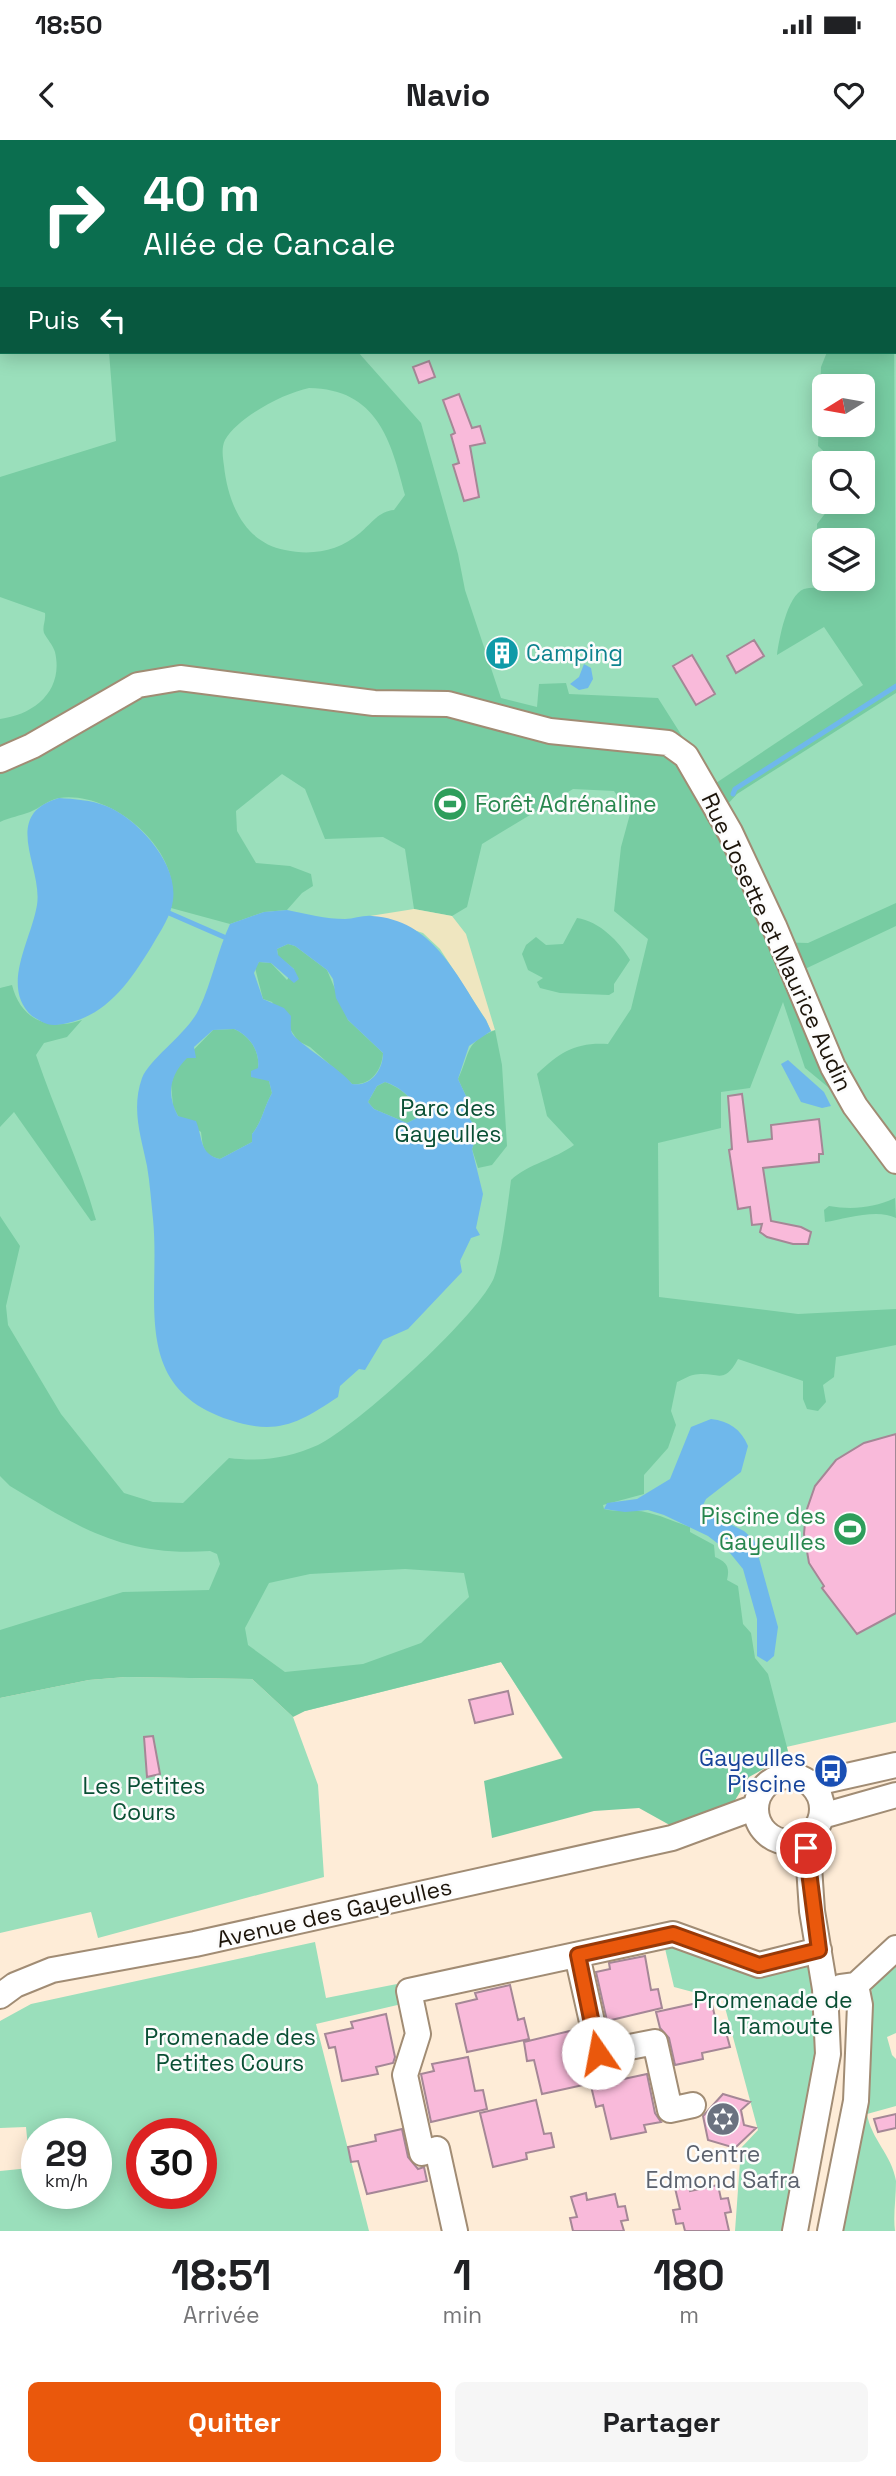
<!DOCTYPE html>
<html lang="fr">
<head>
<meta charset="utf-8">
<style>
  :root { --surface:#fff; --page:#f6f6f6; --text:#202124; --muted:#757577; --accent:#ea580c }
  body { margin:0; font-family:"Space Grotesk",sans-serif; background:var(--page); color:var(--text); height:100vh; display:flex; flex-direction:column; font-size:26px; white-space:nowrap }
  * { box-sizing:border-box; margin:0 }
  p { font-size:23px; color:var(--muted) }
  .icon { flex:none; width:38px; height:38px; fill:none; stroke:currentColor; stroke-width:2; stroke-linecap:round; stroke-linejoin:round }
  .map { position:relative; height:2091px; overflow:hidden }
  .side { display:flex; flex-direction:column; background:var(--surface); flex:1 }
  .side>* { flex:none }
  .banner { position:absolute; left:0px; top:0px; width:896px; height:214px; box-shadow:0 4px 18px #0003; background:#0b6e4f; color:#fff; overflow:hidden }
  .needle { width:46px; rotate:259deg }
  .controls { position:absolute; left:812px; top:234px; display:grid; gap:14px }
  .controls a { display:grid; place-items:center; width:63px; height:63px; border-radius:10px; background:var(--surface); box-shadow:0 4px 18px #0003; font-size:35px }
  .speed { position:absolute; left:21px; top:1978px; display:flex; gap:14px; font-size:35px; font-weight:700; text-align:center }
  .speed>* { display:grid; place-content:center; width:91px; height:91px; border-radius:50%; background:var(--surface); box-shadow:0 4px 18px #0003; line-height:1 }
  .speed small { font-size:18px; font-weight:400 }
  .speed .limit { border:10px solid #d22; background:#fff; color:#111 }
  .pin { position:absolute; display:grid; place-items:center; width:60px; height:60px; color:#fff; margin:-30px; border:4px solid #fff; border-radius:50%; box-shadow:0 2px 7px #0007 }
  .me { position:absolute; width:77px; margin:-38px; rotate:348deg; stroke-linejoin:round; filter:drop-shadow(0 0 5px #0008) }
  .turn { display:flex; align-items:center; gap:24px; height:147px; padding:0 28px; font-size:32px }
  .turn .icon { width:91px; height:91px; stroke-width:2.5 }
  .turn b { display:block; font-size:49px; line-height:60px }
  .then { display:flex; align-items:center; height:66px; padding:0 28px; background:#0003; gap:14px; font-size:26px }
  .eta { display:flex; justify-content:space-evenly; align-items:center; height:119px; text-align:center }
  .eta b { font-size:42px; font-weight:600; line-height:49px }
  .cta { display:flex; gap:14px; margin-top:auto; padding:14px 28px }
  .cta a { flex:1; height:80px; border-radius:10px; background:var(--accent); color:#fff; font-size:28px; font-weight:600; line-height:80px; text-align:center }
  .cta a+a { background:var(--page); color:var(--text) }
  .status { display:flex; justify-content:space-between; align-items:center; height:49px; padding:0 35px; background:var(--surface); direction:ltr }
  .status svg { height:19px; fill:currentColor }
  header { display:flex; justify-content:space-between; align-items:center; height:91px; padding:0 28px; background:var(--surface); font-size:32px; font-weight:600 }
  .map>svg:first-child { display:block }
  .green { fill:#9adfbb; fill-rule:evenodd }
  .forest { fill:#77cca2; fill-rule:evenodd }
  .sand { fill:#efe6c0 }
  .water { fill:#6fb8eb; fill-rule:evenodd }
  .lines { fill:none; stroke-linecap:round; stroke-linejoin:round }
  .stream { stroke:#6fb8eb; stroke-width:5 }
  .building { fill:#f9bada; stroke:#a58796; stroke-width:2 }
  .minor-casing { stroke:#a18c74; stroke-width:28 }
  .minor { stroke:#fff; stroke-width:24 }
  .route-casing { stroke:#983908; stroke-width:18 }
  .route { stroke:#ea580c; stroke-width:12 }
  .labels { text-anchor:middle; stroke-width:5; stroke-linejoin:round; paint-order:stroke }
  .culture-label { font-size:23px; fill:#0d838f; stroke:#fcfcfc; text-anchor:start }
  .leisure-label { font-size:23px; fill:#27864d; stroke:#fcfcfc; text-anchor:start }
  .street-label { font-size:23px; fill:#1c140a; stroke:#fcfcfc }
  .park-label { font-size:23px; fill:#094f34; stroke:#fcfcfc }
  .transit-label { font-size:23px; fill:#164399; stroke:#fcfcfc; text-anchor:end }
  .worship-label { font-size:23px; fill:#5b616d; stroke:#fcfcfc }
</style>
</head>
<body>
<div class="status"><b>18:50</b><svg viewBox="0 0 49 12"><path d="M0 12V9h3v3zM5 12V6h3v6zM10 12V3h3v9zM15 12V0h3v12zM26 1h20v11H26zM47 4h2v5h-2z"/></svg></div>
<header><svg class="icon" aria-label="back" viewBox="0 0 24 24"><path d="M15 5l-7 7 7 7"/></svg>Navio<svg class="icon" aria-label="heart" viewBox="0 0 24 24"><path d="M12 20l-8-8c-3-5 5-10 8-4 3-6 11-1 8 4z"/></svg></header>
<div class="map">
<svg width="896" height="2091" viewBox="0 0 896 2091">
  <rect width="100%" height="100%" fill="#feecd7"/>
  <!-- green -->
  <path class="green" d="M208 0H896V1582L782 1608 563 1619 501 1522 305 1571 250 1532H88L0 1547V57L2 212H894V2ZM824 247H863V285H824ZM824 324H863V362H824ZM824 401H863V439H824Z
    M126 1537 252 1539 293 1577 318 1645 324 1737 98 1798 91 1772 0 1793V1558L89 1540Z
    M663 1800 815 1823 822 1914 789 2091H735L741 2008 758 1990 723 1860 674 1847Z
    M315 1802 326 1858 402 1843 406 1863 316 1884 369 2091H0V2031L30 2028 26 1987 0 1988V1881L31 1864ZM37 1993H96V2053H37ZM142 1993H201V2053H142Z
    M896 1819V1893L887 1897 892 1915 896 1919V1966L867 1974C871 1999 892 2015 896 2041 896 2058 893 2076 895 2091H842L862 1975 872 1842Z"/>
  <!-- forest -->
  <path class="forest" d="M0 0H224L225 2H2V54Z
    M757 0H896V158L894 2Z
    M894 174 896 553 737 654 716 677 773 802 808 803 896 763V786L788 837 834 952 805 928 783 862 750 948 721 952V988L658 1003 659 1157 798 1174 896 1169V1205L836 1217 834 1237 823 1245 826 1262 818 1271 807 1269 803 1259V1241L738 1219C723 1247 717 1230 693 1235 688 1236 682 1240 677 1242L671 1271 676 1285 668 1308 644 1335V1354L603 1365 604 1369C618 1373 632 1369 645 1372 660 1375 675 1382 690 1387V1392L714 1405 715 1417C727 1422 730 1427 727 1440L738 1446 743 1484 751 1493 755 1518 768 1534 789 1615 749 1637 728 1672 675 1688 639 1668 594 1671 492 1698 484 1641 563 1618 501 1522 305 1571 293 1577 252 1539 126 1537 89 1540 0 1558V1490L123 1452 209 1450 220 1424 217 1414 210 1411C124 1417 80 1388 10 1346L0 1336V1076L20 1106 6 1166 8 1185 61 1274 124 1353 153 1362 183 1363 229 1318C260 1322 289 1318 318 1305 357 1286 474 1179 493 1140 501 1122 508 1063 511 1040 528 1024 555 1019 574 1005L547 976 537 934C560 912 576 902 608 904L631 869 648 799 614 771 621 707 630 674 614 651 573 649 482 704 467 767 452 776 414 769 405 709 383 697 325 699 305 649 282 634 236 671 237 691 256 723 290 726 311 734 313 746 302 753 287 770 264 772 230 784 171 768C185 712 113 650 59 658 48 660 40 668 30 672 20 676 10 677 0 682V579C34 575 64 551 55 512 53 505 47 499 44 493 42 486 46 481 45 473L0 457V337L116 301 109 212H358L421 283 458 414 465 450 501 558 537 567 539 544 566 543 569 554 658 558 713 645 863 545 824 487 777 515C779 500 787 455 804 449 811 446 839 449 849 449L848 439H863V401H824V407H818L817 384 834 362H863V324H837L818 306 821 227 827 212H894ZM824 247H863V285H824ZM309 248C377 249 391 300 405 355L394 370C379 371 371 384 360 393 339 411 312 416 285 410 244 402 228 363 224 326 223 318 221 308 225 300 238 277 284 253 309 248ZM405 1429 464 1433 469 1457 421 1503 363 1524 285 1532 248 1505 245 1488 269 1443 310 1434Z
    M577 778C599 781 620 802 630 820L614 844V852L609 855 560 853 540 848 537 842 543 838 528 830 522 814 526 805 536 797 546 805 563 804Z
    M288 804 295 806 327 830 348 880 383 913C382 930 371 946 352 944L310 907 298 901 272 862 263 859 255 828 259 822 271 823 287 840 294 829 278 816 277 809Z
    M12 845C21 881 50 891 82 880L67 897 44 903 36 915C55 971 80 1023 96 1080L91 1081 14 972 0 987V848Z
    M234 889C250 896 260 911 258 928L269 941 272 953C264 967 262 982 252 994V1002L220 1019C203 1015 203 1008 201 992L178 976 173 966 171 944 177 927 213 890Z
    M495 890 502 925 507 1006 492 1025 478 1028 472 1009 476 997 469 978 466 956 458 939C471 912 464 903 495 890Z
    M385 942C399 947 419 961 419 977L407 983 374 969 368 962 377 946Z
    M895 1058 896 1078C877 1068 845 1079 825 1082L824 1070 829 1066C852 1070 873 1068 895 1058Z"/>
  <!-- sand -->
  <path class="sand" d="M414 769 452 776 466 794 495 890 491 891 486 880 440 809 423 793 370 776Z"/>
  <!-- water -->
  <path class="water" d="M584 524 591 528 593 539 588 548 579 550 570 544 579 537Z
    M59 658C74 659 91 660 106 666 138 679 178 723 173 760 171 776 161 790 153 804 130 842 105 880 56 885 47 886 39 880 32 876 0 847 31 801 37 765 43 727 0 675 59 658Z
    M287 770C306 774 326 779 345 779 354 779 363 775 372 776 433 780 456 835 486 880L491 891 469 906 458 939 466 956 469 978 475 986 476 997 472 1009 483 1054 476 1088 480 1095 471 1098 460 1121 462 1132 408 1189 383 1200 365 1230 359 1229 340 1246 338 1257C299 1283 277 1296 230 1280 129 1247 161 1161 153 1079 151 1061 150 1043 147 1026 141 996 131 969 142 938 150 918 188 893 199 869 212 842 217 812 230 784L264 772ZM288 804 295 806 327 830 333 839 336 858 348 880 383 913C383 930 371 947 352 944 341 929 296 902 292 893 290 889 291 881 291 876L284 868 263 859 254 833 259 822 271 823 294 843 299 839 294 829 278 815 277 809ZM234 889C250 896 260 911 258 928L251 931V937L269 941 272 953C264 967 262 982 252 994V1002L220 1019C199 1014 203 998 196 981L178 976C166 954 170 935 187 918H196L194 907 213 890ZM385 942C399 946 419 962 419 977L407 983 374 969 368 962 377 946Z
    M788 920 824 952 831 966 822 968 801 962 781 924Z
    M711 1279C729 1281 741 1289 748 1306L741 1332 706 1359 703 1365 706 1372 744 1391 754 1400 778 1487 774 1516 767 1522 757 1516V1479L743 1429 730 1413 708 1396 664 1375 648 1370 625 1372 604 1369 607 1363 637 1359 670 1339 691 1287Z"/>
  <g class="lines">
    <!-- stream -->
    <path class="stream" d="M733 654 735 649 896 546
      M169 773 224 797"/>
  </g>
  <!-- building -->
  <path class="building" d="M429 221 435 237 419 243 413 227Z
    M459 254 472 288 480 286 485 303 470 306 479 357 464 361 453 325 459 323 451 295 455 293 443 260Z
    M754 500 764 516 736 533 727 516Z
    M692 515 715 554 696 565 673 526Z
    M742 954 748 1002 772 999 771 985 819 979 823 1014H819V1022L763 1028 771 1081 801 1087 811 1092 808 1104H793L767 1097 760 1092 762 1084 752 1085 750 1067 738 1069 729 1010 732 1009 728 956Z
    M896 1294V1473L857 1494 822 1448 824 1446 809 1423 804 1394 806 1372 815 1346 836 1320 864 1303Z
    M508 1551 513 1574 475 1583 469 1560Z
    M153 1596 160 1634 147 1637 144 1597Z
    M645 1816 651 1850 658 1849 662 1868 607 1881 596 1832 610 1829 609 1823Z
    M510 1845 518 1880 524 1878 529 1899 467 1912 456 1864 477 1859 475 1853Z
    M711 1860 719 1894 726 1892 730 1907 702 1913 703 1919 675 1925 669 1898 660 1888 656 1872Z
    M386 1874 395 1917 393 1923 376 1927 378 1934 342 1941 335 1907 329 1908 325 1894 353 1888 351 1882Z
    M578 1889 584 1916 594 1927 597 1942 542 1954 534 1920 527 1921 524 1902Z
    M468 1917 475 1951 483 1950 487 1969 431 1982 421 1934 434 1931 432 1924Z
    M647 1934 655 1973 661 1982 644 1985 646 1992 611 1999 603 1965 596 1967 591 1946Z
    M723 1954 750 1962 741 1970 744 1985 756 1988 735 2008 708 2000 703 1976Z
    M536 1960 544 1994 551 1993 554 2007 526 2013 527 2019 493 2027 480 1973Z
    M896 1974V1988L878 1992 874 1979Z
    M402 1989 408 2017 418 2029 424 2027 427 2041 367 2054 358 2021 351 2022 348 2007 376 2001 375 1995Z
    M688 2045 690 2051 718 2045 721 2059 728 2058 731 2072 725 2073 729 2091H685L683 2083 676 2084 673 2070 680 2069 675 2048Z
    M586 2053 587 2060 615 2054 618 2067 625 2066 628 2080 621 2081 624 2091H573L570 2078 577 2077 571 2057Z"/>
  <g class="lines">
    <!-- minor casing -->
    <g class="minor-casing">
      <path id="minor" d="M0 620 32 606 138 545 180 538 374 563 448 564 550 591 668 603 686 616 730 692 774 786 833 927 855 966 896 1021
        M756 1669a33 33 0 1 1 66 0a33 33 0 1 1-66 0Z
        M811 1644 896 1625
        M822 1676 896 1655
        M577 1815 599 1913 655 1902 670 1970 693 1965
        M841 1847 856 1845 896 1808
        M0 1856 15 1845 52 1830 195 1804 672 1698 756 1667
        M455 2091 437 2009 422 2013 405 1935 418 1894 409 1851 673 1794 759 1825 819 1810
        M795 2091 828 1914 825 1849 812 1771 807 1697
        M830 2091 856 1961 860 1865 856 1845"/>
    </g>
    <!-- minor -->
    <use href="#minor" class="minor"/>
  </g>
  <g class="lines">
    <!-- route casing -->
    <g class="route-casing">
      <path id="route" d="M598 1913 578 1815 673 1794 759 1825 819 1810 806 1708"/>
    </g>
    <!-- route -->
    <use href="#route" class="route"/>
  </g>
  <!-- icons -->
  <defs>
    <g id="building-disc" transform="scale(1.75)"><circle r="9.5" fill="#0f9aa8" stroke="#fcfcfc"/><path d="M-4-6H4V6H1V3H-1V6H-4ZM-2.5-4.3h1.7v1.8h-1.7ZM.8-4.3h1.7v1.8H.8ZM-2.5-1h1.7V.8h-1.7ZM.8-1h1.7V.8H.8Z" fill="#fff"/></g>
    <g id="stadium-disc" transform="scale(1.75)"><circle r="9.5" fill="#2e9e5b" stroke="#fcfcfc"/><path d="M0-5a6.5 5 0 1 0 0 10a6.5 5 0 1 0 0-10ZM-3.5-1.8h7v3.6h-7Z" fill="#fff"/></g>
    <g id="bus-disc" transform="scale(1.75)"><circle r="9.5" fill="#1a4fb4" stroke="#fcfcfc"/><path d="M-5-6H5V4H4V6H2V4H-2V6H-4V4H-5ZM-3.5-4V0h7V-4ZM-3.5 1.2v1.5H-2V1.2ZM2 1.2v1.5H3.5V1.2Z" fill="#fff"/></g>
    <g id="synagogue-disc" transform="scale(1.75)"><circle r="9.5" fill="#6b7280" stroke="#fcfcfc"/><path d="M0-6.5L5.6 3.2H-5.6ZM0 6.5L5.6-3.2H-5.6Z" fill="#fff"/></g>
  </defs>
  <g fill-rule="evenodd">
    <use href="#building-disc" x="502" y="513"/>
    <use href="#stadium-disc" x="450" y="664"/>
    <use href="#stadium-disc" x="850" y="1389"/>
    <use href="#bus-disc" x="831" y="1631"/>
    <use href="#synagogue-disc" x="723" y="1979"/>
  </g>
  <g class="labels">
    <!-- culture labels -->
    <g class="culture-label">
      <text x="526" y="521">Camping</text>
    </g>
    <!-- leisure labels -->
    <g class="leisure-label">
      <text x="475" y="672">Forêt Adrénaline</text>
      <text x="826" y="1384" text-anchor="end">Piscine des<tspan x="826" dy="26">Gayeulles</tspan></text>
    </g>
    <!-- street labels -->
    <g class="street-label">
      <text transform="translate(777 802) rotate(65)" y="8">Rue Josette et Maurice Audin</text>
      <text transform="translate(334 1773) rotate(-13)" y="8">Avenue des Gayeulles</text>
    </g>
    <!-- park labels -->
    <g class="park-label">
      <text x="448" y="976">Parc des<tspan x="448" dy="26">Gayeulles</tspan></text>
      <text x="144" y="1654">Les Petites<tspan x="144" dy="26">Cours</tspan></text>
      <text x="773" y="1868">Promenade de<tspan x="773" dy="26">la Tamoute</tspan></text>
      <text x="230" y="1905">Promenade des<tspan x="230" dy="26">Petites Cours</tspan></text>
    </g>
    <!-- transit labels -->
    <g class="transit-label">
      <text x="806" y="1626">Gayeulles<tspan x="806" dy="26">Piscine</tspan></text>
    </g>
    <!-- worship labels -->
    <g class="worship-label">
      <text x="723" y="2022">Centre<tspan x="723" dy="26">Edmond Safra</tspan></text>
    </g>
  </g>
</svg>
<div class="controls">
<a><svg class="needle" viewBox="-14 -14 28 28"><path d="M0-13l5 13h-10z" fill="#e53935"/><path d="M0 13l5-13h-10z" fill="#757577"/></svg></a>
<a><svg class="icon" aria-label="search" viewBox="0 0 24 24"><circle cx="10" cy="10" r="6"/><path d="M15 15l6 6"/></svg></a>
<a><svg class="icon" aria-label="layers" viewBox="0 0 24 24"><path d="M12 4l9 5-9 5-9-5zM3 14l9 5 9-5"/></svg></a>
</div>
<div class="speed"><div>29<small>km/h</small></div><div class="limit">30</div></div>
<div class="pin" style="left:806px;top:1708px;background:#d93025"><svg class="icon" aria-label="arrive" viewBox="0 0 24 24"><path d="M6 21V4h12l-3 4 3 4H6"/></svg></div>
<svg class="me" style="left:598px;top:1913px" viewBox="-20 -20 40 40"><circle r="19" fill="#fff"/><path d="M0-13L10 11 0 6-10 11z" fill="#ea580c"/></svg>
<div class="banner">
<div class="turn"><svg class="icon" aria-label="right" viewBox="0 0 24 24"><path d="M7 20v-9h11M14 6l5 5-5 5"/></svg><div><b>40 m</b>Allée de Cancale</div></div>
<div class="then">Puis<svg class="icon" aria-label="left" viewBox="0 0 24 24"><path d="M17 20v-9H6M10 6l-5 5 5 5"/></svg></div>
</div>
</div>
<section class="side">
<div class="eta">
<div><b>18:51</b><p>Arrivée</p></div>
<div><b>1</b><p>min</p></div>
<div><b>180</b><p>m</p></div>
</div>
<div class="cta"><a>Quitter</a><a>Partager</a></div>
</section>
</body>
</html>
